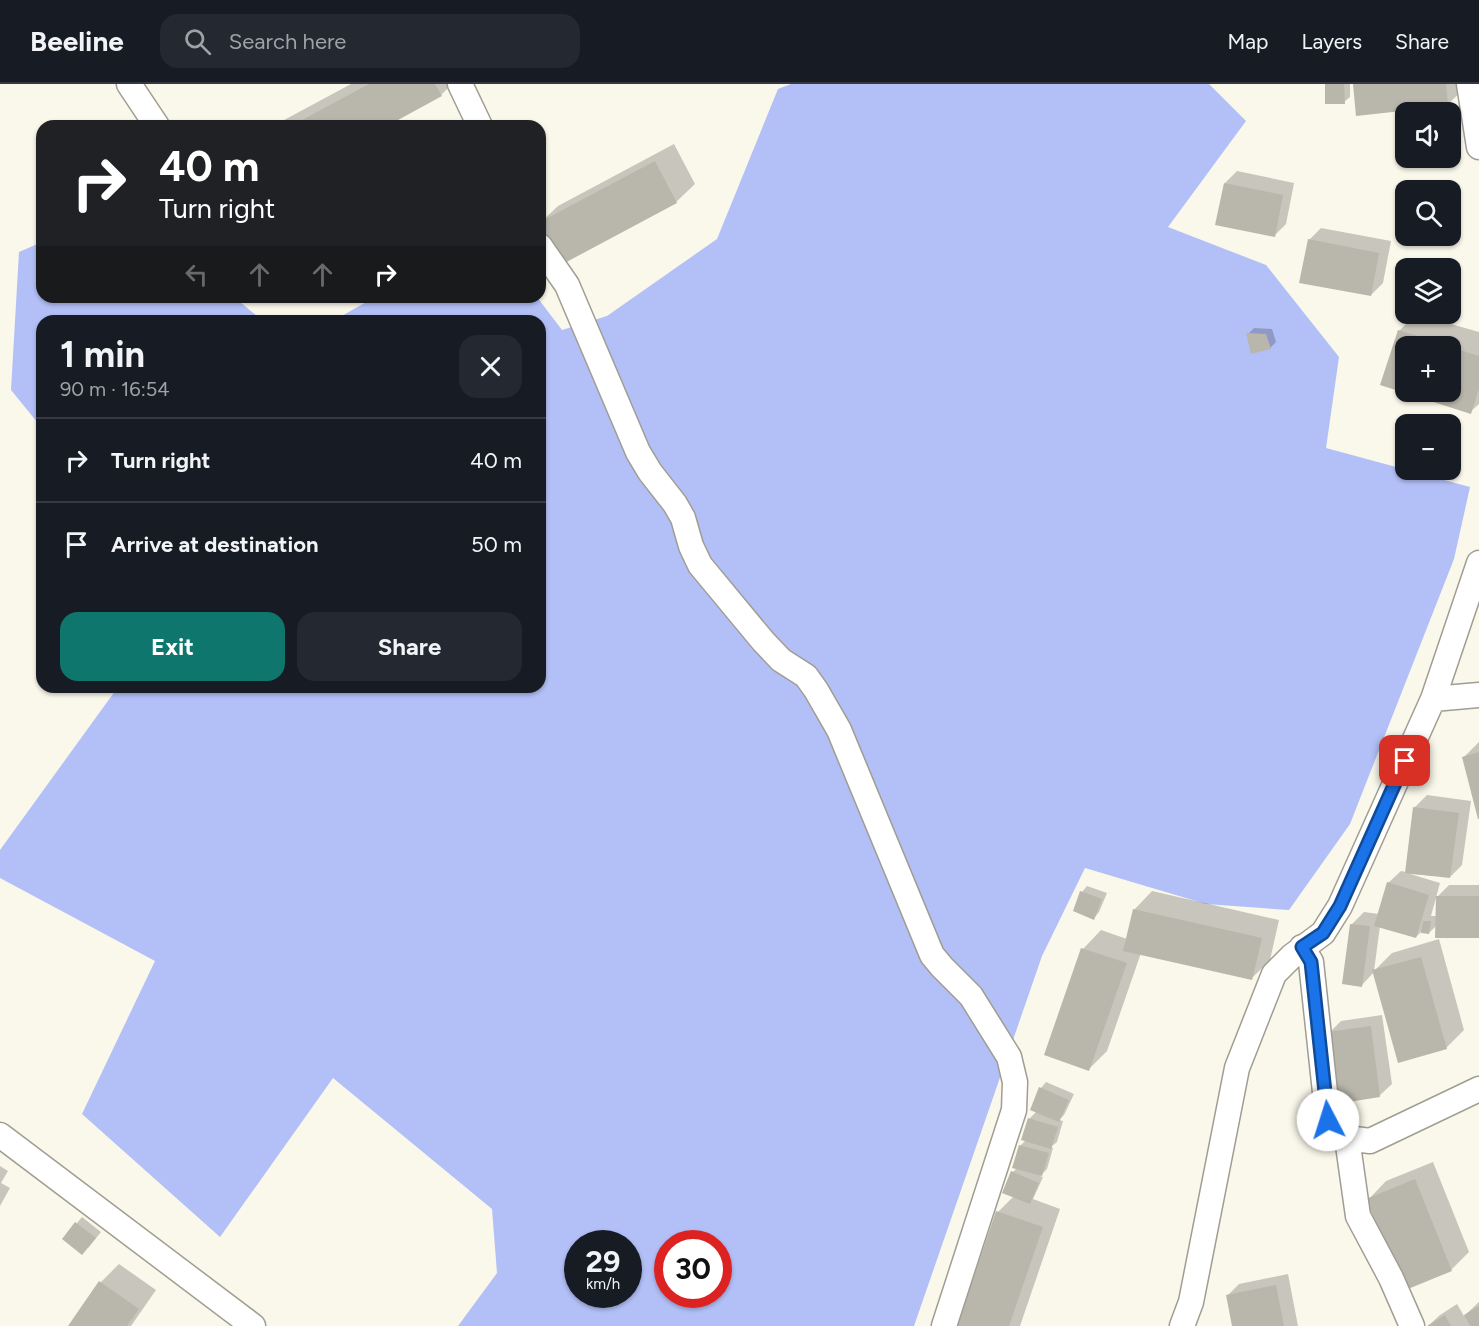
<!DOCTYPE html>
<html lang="en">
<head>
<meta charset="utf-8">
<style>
  :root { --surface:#171b24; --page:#242831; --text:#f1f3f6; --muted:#9ea1a6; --line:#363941; --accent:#0f766e }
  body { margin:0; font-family:Figtree,sans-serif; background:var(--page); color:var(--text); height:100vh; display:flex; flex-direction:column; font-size:22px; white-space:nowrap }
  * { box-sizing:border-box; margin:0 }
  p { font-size:20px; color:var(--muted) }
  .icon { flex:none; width:33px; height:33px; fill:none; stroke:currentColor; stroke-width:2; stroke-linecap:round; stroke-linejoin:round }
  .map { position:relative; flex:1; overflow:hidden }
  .panel { position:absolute; left:36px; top:231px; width:510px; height:378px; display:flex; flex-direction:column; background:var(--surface); border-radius:18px; box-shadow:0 2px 4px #0004 }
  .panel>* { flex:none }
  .guide { position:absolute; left:36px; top:36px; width:510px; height:183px; border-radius:18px; box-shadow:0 2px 4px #0004; background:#202124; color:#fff; overflow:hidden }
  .tools { position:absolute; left:1395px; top:18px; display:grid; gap:12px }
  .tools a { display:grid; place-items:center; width:66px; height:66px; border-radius:12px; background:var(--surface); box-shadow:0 2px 4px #0004; font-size:30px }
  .speed { position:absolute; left:564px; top:1146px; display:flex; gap:12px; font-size:30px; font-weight:700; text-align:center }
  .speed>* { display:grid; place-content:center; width:78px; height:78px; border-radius:50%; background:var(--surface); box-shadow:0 2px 4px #0004; line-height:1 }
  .speed small { font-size:15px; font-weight:400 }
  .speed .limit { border:9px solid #d22; background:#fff; color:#111 }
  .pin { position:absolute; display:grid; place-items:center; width:51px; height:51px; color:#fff; margin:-26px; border-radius:12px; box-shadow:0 3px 9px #0006 }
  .me { position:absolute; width:66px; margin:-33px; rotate:355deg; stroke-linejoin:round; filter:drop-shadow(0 0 4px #0008) }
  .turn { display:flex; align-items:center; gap:21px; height:126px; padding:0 24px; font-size:27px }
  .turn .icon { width:78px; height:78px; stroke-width:2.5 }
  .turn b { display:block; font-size:42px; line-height:51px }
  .lanes { display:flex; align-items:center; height:57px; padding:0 24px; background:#0003; justify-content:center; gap:30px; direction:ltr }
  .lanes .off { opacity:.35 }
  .round { display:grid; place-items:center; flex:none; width:63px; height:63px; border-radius:18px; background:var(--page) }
  .overview { display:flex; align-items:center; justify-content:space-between; height:102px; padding:0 24px }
  h1 { font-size:36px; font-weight:700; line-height:45px }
  .primary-button { display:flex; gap:12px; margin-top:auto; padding:12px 24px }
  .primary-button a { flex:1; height:69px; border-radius:18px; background:var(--accent); color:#fff; font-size:24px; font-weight:700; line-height:69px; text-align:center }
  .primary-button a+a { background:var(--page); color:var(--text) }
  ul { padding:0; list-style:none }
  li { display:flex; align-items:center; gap:18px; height:84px; padding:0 24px; border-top:2px solid var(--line) }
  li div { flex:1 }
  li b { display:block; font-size:22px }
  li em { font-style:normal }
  header { display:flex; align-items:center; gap:36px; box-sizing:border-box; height:84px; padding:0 30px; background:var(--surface); border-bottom:2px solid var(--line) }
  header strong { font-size:28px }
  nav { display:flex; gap:33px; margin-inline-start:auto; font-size:21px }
  .search { width:420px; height:54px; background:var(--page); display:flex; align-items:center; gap:15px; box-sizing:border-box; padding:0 21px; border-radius:18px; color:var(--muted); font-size:22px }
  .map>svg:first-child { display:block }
  .green { fill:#b2c0f7; fill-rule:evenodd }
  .shadow { fill:#0003 }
  .building { fill:#b9b6ab }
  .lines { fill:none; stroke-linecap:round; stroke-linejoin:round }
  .street-casing { stroke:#a09d92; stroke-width:27 }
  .street { stroke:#fff; stroke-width:24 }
  .route-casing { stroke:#114b97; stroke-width:15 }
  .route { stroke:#1a73e8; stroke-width:10 }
</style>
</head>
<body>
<header>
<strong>Beeline</strong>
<div class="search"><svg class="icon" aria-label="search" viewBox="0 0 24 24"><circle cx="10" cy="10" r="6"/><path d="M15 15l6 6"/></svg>Search here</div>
<nav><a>Map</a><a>Layers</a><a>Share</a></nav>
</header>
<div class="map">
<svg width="1479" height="1242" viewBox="0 0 1479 1242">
  <rect width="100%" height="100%" fill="#faf7eb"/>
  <!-- green -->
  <path class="green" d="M791 0H1209L1246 37 1168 143 1266 181 1339 273 1326 364 1470 403 1454 475 1350 740 1289 826 1206 820 1085 784 1042 872 914 1242H458L497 1189 492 1125 333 994 220 1153 82 1030 155 877 0 794V766L118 603H540V237H333L375 213H537L562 246 607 232 717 155 778 5ZM578 1160H628V1210H578ZM668 1160H718V1210H668Z
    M42 158V213H234L263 237H42V344L11 306 19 168Z"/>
  <!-- shadow -->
  <path class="shadow" d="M351 0H452L441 11 384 42H273Z
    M1326 0H1350V13L1344 18Z
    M1354 0H1465L1466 3 1447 21Z
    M1450 31H1453L1455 47 1450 51Z
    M674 60 695 100 676 118 560 180 540 139 558 122Z
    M1237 87 1294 99 1286 140 1274 152 1225 99Z
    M1321 144 1391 157 1383 199 1371 211 1309 156Z
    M1416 230 1479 248V320L1470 328 1406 308H1450V262H1406L1399 247Z
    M1254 244 1272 245 1276 258 1270 264 1248 250Z
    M1479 658V732L1463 674Z
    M1427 711 1471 717 1462 781 1450 793 1410 790 1440 799 1431 832H1437V813L1449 801H1479V852L1437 841 1429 849 1421 848 1416 853 1380 842 1374 887 1392 869 1439 855 1464 946 1446 964 1374 888 1362 901 1352 840 1364 828 1379 830 1388 799 1401 787 1406 788 1415 723Z
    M1087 802 1107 809 1099 828 1094 834 1082 808Z
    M1152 807 1279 836 1270 876 1252 894 1141 869 1107 967 1089 985 1083 865 1101 846 1127 855 1134 826Z
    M1382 931 1392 1000 1379 1012 1329 949 1341 937Z
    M1046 998 1074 1010 1064 1031 1059 1036 1063 1037 1057 1058 1051 1063 1053 1064 1047 1085 1040 1092 1043 1093 1033 1115 1060 1125 1020 1242H958L998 1128 1014 1112 1013 1088 1017 1084 1020 1062 1026 1056 1023 1055 1030 1034 1037 1027 1041 1004Z
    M1433 1078 1469 1168 1451 1186 1368 1116 1386 1097Z
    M0 1082 8 1087 1 1099 10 1104 0 1122Z
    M82 1133 101 1148 88 1164 64 1155Z
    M119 1180 156 1206 131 1242H70L101 1198Z
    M1288 1190 1298 1242H1233L1227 1212 1239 1200Z
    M1479 1218V1242H1428L1440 1231 1457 1220 1464 1232Z"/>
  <!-- building -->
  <path class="building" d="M369 0H435L442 12 387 42H291Z
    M1325 0H1344L1345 20H1325Z
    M1353 0H1446L1448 22 1356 32Z
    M655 77 677 119 559 182 540 144V138Z
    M1224 99 1283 111 1275 153 1215 141Z
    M1308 155 1379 169 1371 212 1299 199Z
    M1398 246 1449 262H1406V308H1450V263L1479 272V304L1471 330 1380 301Z
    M1246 249 1266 250 1271 265 1251 270Z
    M1479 668V735H1478L1462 673Z
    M1413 723 1459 729 1450 794 1405 789Z
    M1387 798 1429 811 1416 854 1374 842Z
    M1080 807 1102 815 1094 836 1073 827Z
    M1436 812H1479V854H1435Z
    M1133 825 1262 854 1252 896 1123 867Z
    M1423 837H1431L1429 850 1421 849Z
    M1350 840 1370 842 1362 903 1342 900Z
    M1081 864 1127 879 1089 987 1044 971Z
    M1421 873 1447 965 1398 979 1372 886Z
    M1371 942 1380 1013 1336 1020 1327 948Z
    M1039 1003 1069 1016 1059 1038 1030 1026Z
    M1028 1034 1058 1043 1051 1065 1021 1056Z
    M1019 1061 1049 1069 1042 1092 1012 1084Z
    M1011 1087 1039 1099 1030 1120 1002 1109Z
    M1415 1095 1452 1187 1403 1207 1366 1115Z
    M996 1127 1043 1143 1009 1242H957Z
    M75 1138 96 1154 82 1171 62 1155Z
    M99 1197 139 1225 127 1242H68Z
    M1276 1201 1284 1242H1232L1226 1211Z
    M1479 1222V1242H1470L1464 1231Z
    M1445 1231 1451 1242H1427Z"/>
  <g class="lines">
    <!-- street casing -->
    <g class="street-casing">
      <path id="street" d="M129 0 157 42
        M460 0 480 42
        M1469 0 1479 63
        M540 162 567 201 638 368 650 388 675 420 683 434 691 462 700 481 763 557 781 576 806 592 816 606 839 646 932 871 942 883 971 912 1009 973 1015 998 1014 1026 944 1242
        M1433 615 1479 611
        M1302 863 1311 878 1328 1036 1347 1054 1370 1057 1479 1005
        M0 1051 253 1242
        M1347 1054 1358 1132 1391 1194 1412 1242
        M1182 1242 1191 1218 1237 984 1274 890 1292 872 1323 849 1340 822 1433 615 1479 479"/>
    </g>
    <!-- street -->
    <use href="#street" class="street"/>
  </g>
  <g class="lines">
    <!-- route casing -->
    <g class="route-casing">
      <path id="route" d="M1328 1036 1311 878 1302 863 1323 849 1340 822 1405 677"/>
    </g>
    <!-- route -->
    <use href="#route" class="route"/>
  </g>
</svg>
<div class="tools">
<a><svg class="icon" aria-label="sound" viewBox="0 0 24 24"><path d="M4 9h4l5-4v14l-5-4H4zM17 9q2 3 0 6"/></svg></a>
<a><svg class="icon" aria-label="search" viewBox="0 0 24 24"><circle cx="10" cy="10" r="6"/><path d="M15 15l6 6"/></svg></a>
<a><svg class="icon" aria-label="layers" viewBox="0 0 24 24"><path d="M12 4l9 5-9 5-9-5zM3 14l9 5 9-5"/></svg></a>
<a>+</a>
<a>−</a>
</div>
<div class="speed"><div>29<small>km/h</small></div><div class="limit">30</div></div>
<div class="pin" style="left:1405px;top:677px;background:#d93025"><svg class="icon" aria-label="arrive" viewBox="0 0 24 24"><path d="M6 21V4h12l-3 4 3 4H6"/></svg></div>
<svg class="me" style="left:1328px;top:1036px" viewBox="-20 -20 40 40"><circle r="19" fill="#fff"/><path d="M0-13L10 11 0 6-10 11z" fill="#1a73e8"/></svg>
<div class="guide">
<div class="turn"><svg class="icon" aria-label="right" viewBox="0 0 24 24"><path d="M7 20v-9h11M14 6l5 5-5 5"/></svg><div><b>40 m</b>Turn right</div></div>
<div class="lanes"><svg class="icon off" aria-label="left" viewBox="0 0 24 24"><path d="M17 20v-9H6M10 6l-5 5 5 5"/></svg><svg class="icon off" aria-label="ahead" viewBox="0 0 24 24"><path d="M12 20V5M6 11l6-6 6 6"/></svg><svg class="icon off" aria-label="ahead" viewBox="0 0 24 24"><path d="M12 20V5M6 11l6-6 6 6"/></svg><svg class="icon" aria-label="right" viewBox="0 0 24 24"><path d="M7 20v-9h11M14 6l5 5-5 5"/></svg></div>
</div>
<section class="panel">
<div class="overview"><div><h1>1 min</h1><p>90 m · 16:54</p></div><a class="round"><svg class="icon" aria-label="close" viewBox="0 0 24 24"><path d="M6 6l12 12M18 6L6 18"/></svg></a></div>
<ul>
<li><svg class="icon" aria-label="right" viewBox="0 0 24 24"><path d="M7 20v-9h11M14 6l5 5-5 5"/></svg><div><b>Turn right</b></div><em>40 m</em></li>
<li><svg class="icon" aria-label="arrive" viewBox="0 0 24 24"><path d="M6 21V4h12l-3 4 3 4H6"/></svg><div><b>Arrive at destination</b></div><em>50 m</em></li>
</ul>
<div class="primary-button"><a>Exit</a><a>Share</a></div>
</section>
</div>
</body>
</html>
